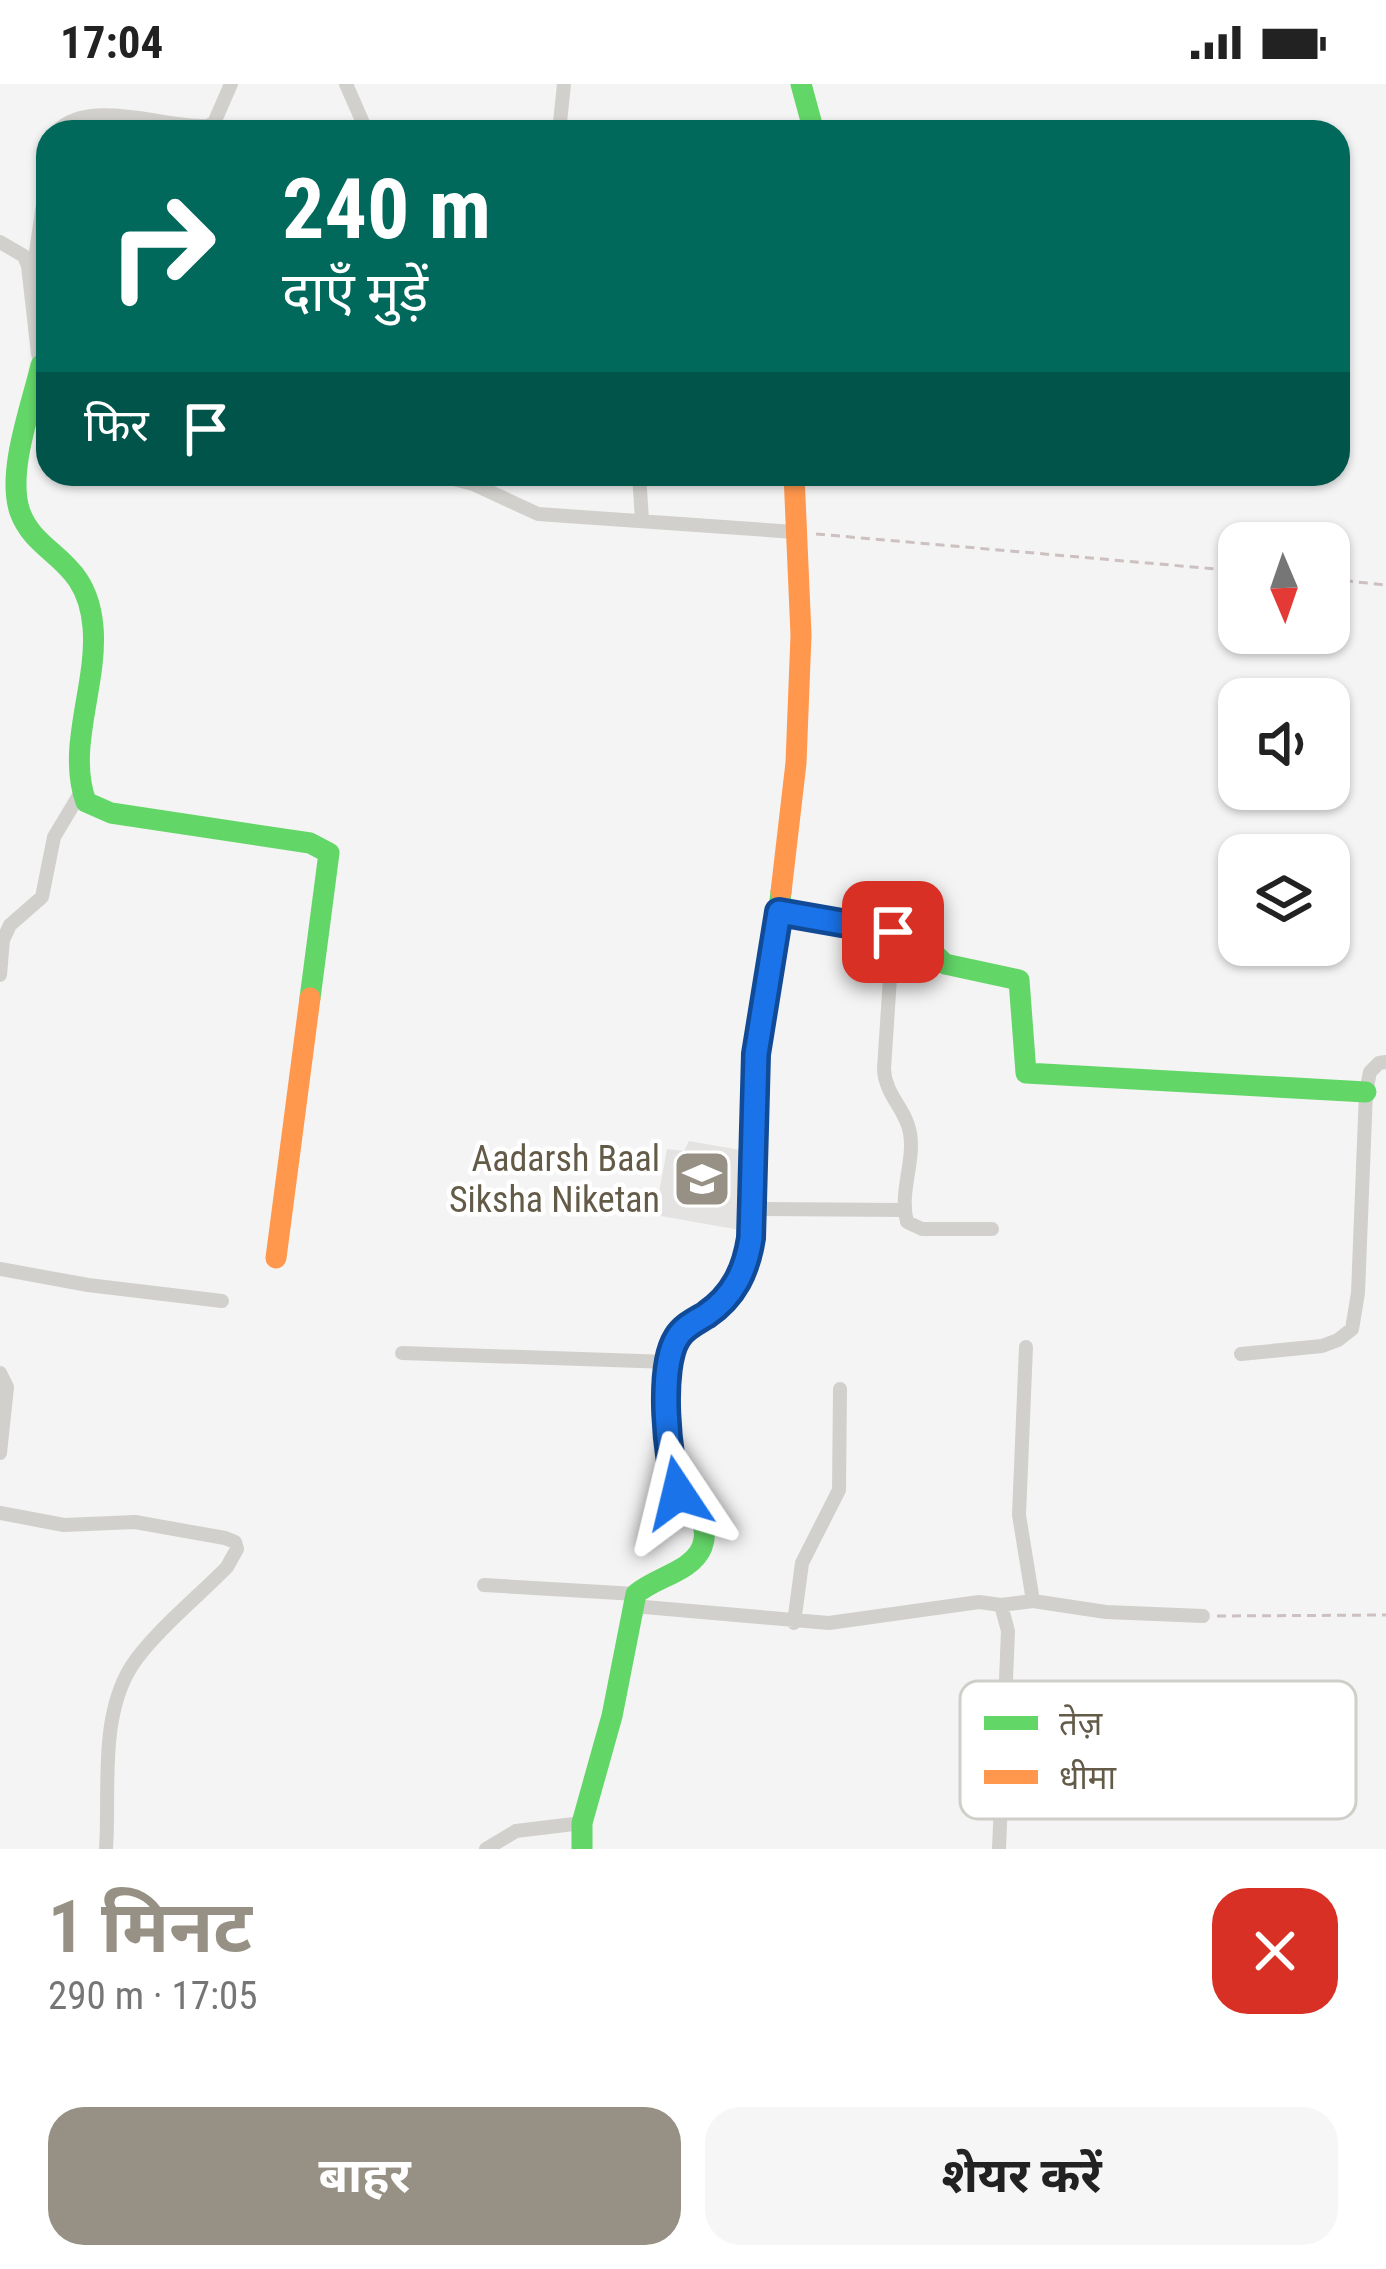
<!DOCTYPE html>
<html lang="hi">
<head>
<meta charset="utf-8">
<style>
  :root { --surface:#fff; --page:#f6f6f6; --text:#222; --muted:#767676; --accent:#969184 }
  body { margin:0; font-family:"Roboto Condensed","Noto Sans Devanagari",sans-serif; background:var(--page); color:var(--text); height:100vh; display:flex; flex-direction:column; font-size:45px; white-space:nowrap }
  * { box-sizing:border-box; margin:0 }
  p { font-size:39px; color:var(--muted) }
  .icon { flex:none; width:66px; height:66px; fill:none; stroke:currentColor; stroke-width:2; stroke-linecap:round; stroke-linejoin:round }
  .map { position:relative; height:1765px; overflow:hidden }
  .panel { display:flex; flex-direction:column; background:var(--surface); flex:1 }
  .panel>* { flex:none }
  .banner { position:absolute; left:36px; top:36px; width:1314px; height:366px; border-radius:36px; box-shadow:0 3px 9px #0004; background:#00695c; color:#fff; overflow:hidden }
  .needle { width:78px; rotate:178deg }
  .tools { position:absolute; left:1218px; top:438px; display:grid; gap:24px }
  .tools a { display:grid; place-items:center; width:132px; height:132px; border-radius:24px; background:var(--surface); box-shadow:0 3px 9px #0004; font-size:60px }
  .pin { position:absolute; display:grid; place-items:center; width:102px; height:102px; color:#fff; margin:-51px; border-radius:24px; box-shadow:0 6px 18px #0006 }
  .me { position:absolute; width:132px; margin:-66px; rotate:350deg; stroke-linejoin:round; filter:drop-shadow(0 0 9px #0008) }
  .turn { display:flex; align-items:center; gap:42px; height:252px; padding:0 48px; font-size:54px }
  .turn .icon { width:156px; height:156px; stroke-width:2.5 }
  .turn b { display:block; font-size:84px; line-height:102px }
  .then { display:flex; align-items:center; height:114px; padding:0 48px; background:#0003; gap:24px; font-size:45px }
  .round { display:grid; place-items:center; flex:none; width:126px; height:126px; border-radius:36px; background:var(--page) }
  .head { display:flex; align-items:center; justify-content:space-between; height:204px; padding:0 48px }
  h1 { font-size:72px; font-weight:700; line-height:90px; color:var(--accent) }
  .primary-button { display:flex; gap:24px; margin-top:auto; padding:24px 48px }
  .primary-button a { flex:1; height:138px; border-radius:36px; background:var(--accent); color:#fff; font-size:48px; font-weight:700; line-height:138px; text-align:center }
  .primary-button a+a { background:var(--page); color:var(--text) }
  .status { display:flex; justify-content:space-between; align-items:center; height:84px; padding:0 60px; background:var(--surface); direction:ltr }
  .status svg { height:33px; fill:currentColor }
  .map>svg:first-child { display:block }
  .education { fill:#e4e3e2 }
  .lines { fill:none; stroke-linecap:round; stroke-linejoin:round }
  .path { stroke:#cdc0c0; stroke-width:3; stroke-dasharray:9 6; stroke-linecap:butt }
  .street { stroke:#d2d0cd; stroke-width:14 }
  .fast { stroke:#63d668; stroke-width:21 }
  .slow { stroke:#ff974d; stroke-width:21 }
  .route-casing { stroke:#114b97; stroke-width:30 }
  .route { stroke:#1a73e8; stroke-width:21 }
  .labels { text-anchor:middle; stroke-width:9; stroke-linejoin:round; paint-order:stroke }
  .poi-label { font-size:36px; fill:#635b48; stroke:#fff; text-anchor:end }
  .key { fill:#fff; stroke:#d0cec8; stroke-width:3 }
  .key-label { font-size:33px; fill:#635b48 }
</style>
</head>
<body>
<div class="status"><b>17:04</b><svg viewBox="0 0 49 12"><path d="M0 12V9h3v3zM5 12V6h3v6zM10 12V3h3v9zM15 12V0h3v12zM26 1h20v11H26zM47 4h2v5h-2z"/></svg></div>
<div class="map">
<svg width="1386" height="1765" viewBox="0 0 1386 1765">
  <rect width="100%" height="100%" fill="#f4f4f4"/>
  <!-- education -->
  <path class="education" d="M689 1057 740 1066 745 1122 740 1146 655 1131 667 1065 684 1067Z"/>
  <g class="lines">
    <!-- path -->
    <path class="path" d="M816 450 1239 487
      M1329 495 1386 501
      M1217 1532 1386 1531"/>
    <!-- street -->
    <path class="street" d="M346 0 367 48
      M56 48C89 13 165 44 207 42L214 39 231 0
      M559 48 564 0
      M0 158 24 172 28 182 38 270 44 285
      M33 188 48 87
      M435 390 473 400 538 430 795 448
      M639 390 642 436
      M893 848 884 985C885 1011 906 1025 910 1049 915 1078 899 1108 907 1138L922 1145H992
      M0 891 3 856 10 841 42 813 54 753 81 708
      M751 1125 904 1126
      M0 1185 88 1201 222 1217
      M1026 1263 1019 1431 1033 1517
      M402 1269 669 1278
      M1241 1270 1322 1262 1338 1256 1352 1245 1358 1209 1366 1008 1370 988 1379 979 1386 978
      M0 1289 7 1303 0 1369
      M0 1429 64 1441 135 1438 225 1454 235 1458 237 1465 227 1483C200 1511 151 1551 131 1583 99 1635 110 1707 106 1765
      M484 1501 636 1510
      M1001 1521 1033 1517 1106 1528 1203 1532
      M633 1522 829 1539 979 1518 1001 1521 1008 1547 999 1765
      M794 1539 802 1479 839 1406 840 1305
      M486 1765 516 1747 582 1739"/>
    <!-- fast -->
    <path class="fast" d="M801 0 814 48
      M41 281C32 321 6 388 20 428 37 474 87 472 93 543 98 601 66 663 86 718L111 729 310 759 329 769 310 914
      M779 828 893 848 922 858 945 880 1019 896 1026 989 1366 1008
      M582 1765V1739L612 1632 636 1510C655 1493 692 1488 702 1463 712 1435 690 1429 678 1408 662 1380 665 1332 667 1300 672 1226 729 1238 747 1173 762 1119 751 1030 756 971 761 916 775 862 781 808"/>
    <!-- slow -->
    <path class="slow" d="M781 808 796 679 801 551 794 390
      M276 1174 310 914"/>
  </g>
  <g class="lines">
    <!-- route casing -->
    <g class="route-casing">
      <path id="route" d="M678 1409C667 1375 658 1284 677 1254 683 1243 696 1237 706 1231 734 1212 746 1186 751 1154L756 970 779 828 893 848"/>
    </g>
    <!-- route -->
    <use href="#route" class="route"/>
  </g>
  <!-- icons -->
  <defs>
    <g id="school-square" transform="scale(3)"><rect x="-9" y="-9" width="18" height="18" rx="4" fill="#969184" stroke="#fff"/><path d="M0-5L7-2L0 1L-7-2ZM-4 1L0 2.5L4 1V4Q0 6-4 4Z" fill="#fff"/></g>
  </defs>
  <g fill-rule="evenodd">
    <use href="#school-square" x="702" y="1095"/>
  </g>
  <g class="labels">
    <!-- poi labels -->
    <g class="poi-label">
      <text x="660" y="1087">Aadarsh Baal<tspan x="660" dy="41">Siksha Niketan</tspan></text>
    </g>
  </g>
  <!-- legend -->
  <rect x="960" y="1597" width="396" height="138" rx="18" class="key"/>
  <rect x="984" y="1632" width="54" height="14" fill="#63d668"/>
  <rect x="984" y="1686" width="54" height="14" fill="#ff974d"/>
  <g class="key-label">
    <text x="1059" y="1651">तेज़</text>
    <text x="1059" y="1705">धीमा</text>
  </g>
</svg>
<div class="tools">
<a><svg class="needle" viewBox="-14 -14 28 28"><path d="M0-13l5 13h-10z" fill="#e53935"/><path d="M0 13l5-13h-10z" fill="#767676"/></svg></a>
<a><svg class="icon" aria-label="sound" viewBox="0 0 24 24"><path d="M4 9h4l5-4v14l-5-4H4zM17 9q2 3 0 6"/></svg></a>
<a><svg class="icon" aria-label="layers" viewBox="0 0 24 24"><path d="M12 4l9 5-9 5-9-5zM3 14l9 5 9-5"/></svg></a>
</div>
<div class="pin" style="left:893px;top:848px;background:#d93025"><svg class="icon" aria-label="arrive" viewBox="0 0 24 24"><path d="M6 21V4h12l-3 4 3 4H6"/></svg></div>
<svg class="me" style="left:678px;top:1409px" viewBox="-20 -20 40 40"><path d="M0-17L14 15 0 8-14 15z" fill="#1a73e8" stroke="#fff" stroke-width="4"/></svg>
<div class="banner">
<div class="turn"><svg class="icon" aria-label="right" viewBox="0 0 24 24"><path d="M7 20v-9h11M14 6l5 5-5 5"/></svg><div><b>240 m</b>दाएँ मुड़ें</div></div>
<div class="then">फिर<svg class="icon" aria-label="arrive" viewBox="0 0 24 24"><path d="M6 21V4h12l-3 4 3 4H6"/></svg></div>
</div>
</div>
<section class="panel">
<div class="head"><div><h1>1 मिनट</h1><p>290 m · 17:05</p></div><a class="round" style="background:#d93025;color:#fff"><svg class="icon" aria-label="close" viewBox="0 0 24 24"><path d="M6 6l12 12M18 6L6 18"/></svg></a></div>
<div class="primary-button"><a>बाहर</a><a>शेयर करें</a></div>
</section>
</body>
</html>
